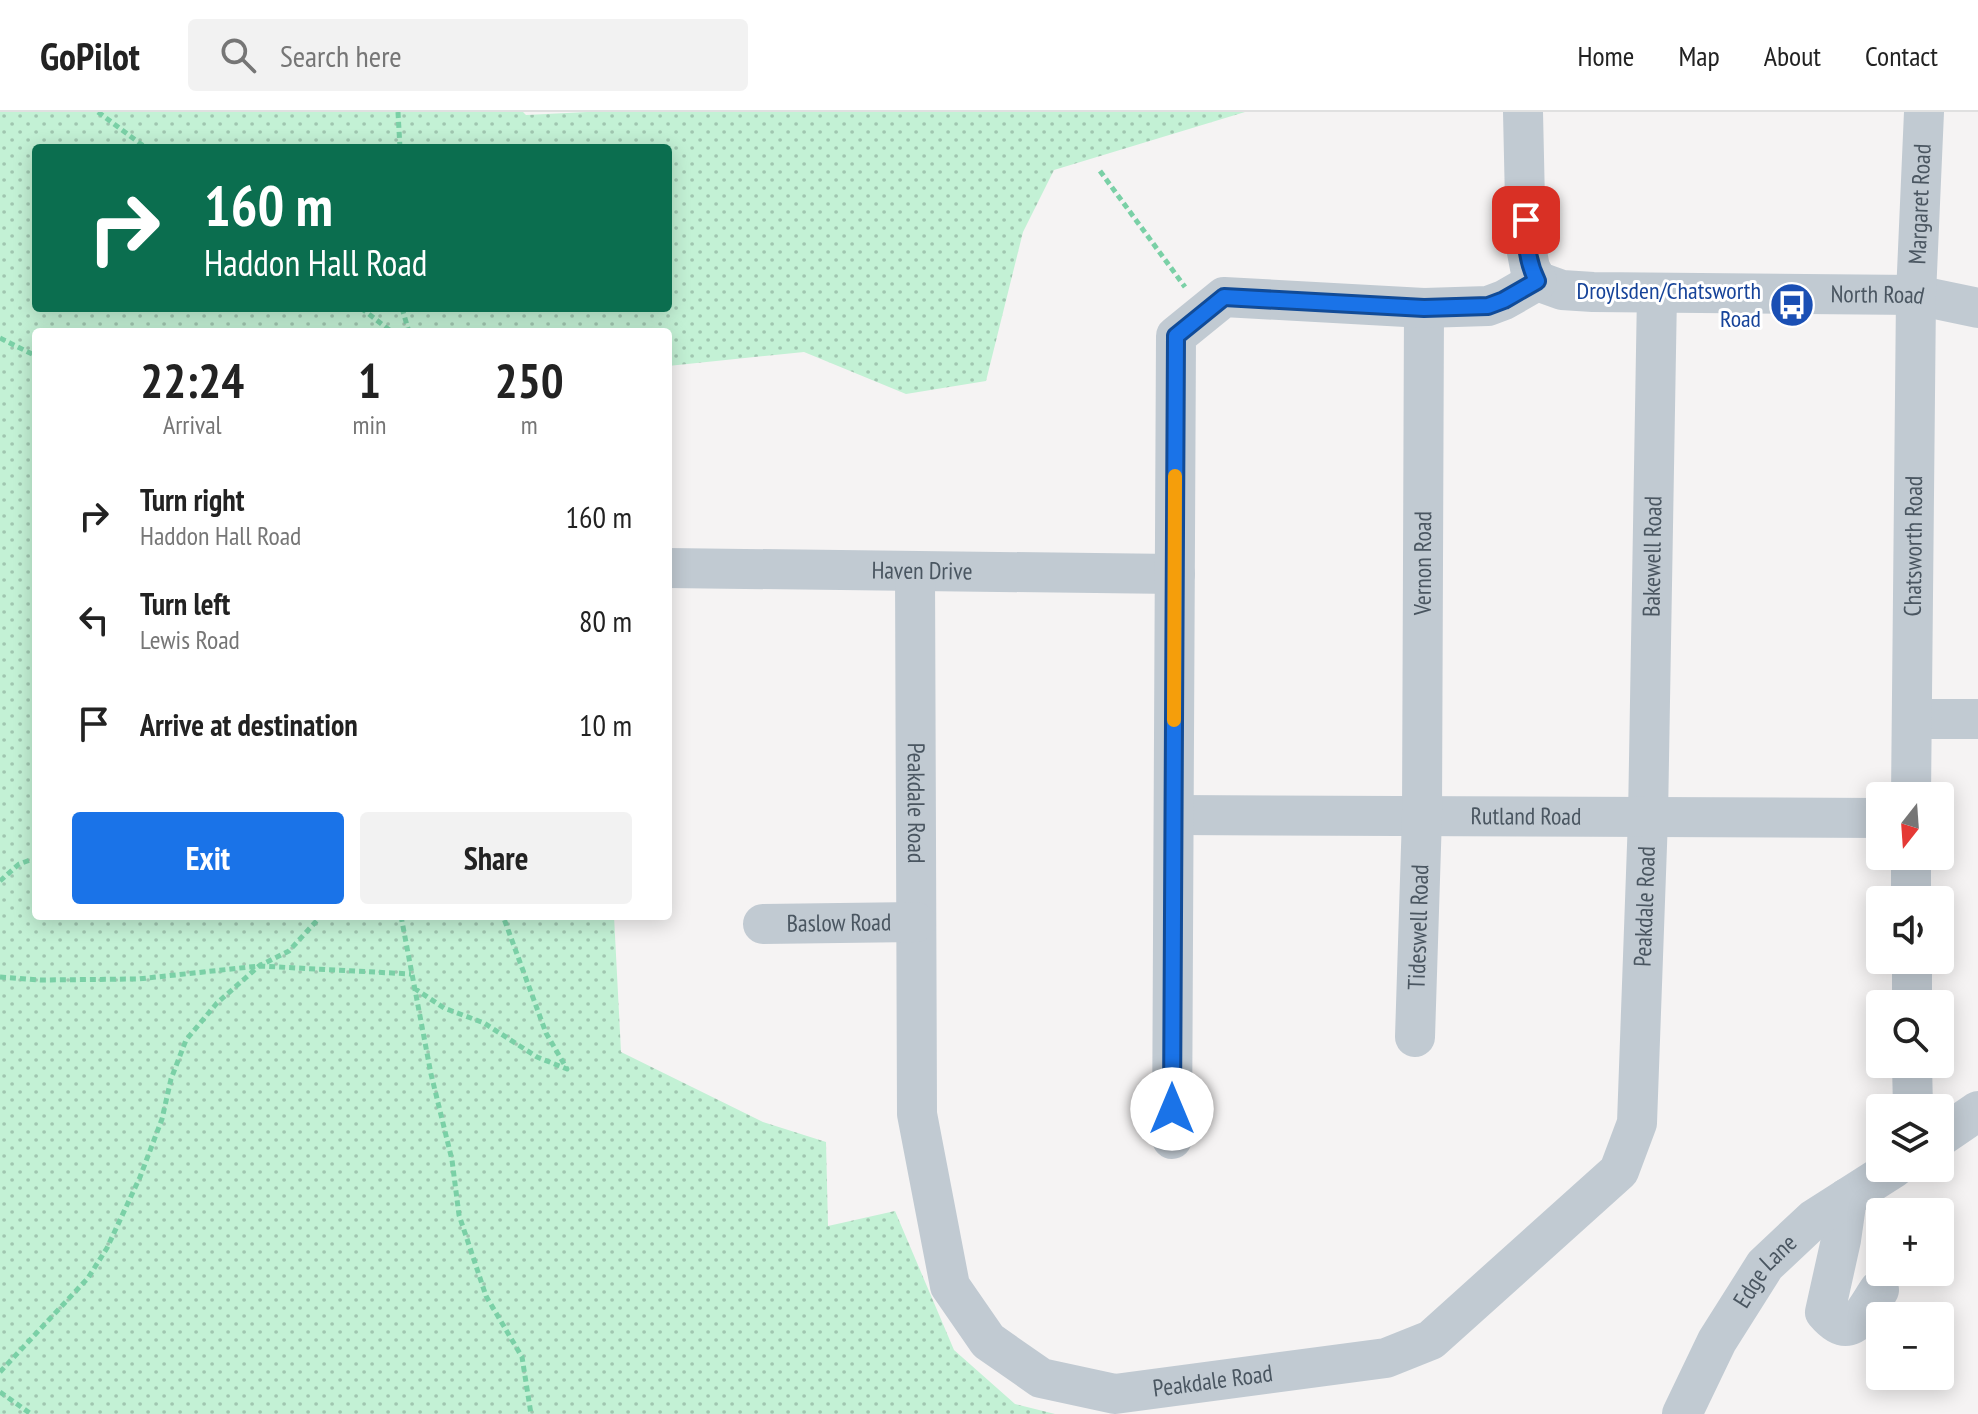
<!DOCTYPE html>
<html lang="en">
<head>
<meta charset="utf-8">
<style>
  :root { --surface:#fff; --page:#f2f2f2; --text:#222; --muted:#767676; --line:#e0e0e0; --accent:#1a73e8 }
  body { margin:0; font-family:"PT Sans Narrow",sans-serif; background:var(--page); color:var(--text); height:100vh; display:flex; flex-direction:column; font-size:30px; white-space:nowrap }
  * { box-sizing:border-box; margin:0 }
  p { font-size:26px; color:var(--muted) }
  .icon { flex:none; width:44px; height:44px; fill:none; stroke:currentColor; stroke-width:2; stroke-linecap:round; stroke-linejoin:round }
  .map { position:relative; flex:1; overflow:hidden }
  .drawer { position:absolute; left:32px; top:216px; width:640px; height:592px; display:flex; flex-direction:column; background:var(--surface); border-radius:8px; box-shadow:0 4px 20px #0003 }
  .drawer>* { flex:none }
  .top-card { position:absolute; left:32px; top:32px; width:640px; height:168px; border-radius:8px; box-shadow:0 4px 20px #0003; background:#0b6e4f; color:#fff; overflow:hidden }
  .needle { width:52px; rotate:197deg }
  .tools { position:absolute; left:1866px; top:670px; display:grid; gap:16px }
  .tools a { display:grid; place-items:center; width:88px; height:88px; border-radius:8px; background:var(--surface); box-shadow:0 4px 20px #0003; font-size:40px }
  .pin { position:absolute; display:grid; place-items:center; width:68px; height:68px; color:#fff; margin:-34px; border-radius:16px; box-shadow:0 4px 12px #0006 }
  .me { position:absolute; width:88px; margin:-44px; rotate:0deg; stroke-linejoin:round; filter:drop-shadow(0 0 6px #0008) }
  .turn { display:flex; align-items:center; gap:28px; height:168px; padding:0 40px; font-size:36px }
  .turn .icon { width:104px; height:104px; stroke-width:2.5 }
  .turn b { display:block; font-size:56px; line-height:68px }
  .eta { display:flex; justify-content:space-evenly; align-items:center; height:136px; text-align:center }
  .eta b { font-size:48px; font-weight:600; line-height:56px }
  .cta { display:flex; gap:16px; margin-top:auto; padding:16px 40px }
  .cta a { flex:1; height:92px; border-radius:8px; background:var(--accent); color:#fff; font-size:32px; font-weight:600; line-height:92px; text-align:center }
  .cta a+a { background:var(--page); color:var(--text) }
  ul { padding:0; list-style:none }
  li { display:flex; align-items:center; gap:24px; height:104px; padding:0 40px }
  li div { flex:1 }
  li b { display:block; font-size:30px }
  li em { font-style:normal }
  header { display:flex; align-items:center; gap:48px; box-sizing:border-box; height:112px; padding:0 40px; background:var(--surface); border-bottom:2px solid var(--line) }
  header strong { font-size:38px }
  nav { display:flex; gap:44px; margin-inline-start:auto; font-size:28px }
  .search { width:560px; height:72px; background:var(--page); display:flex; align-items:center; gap:20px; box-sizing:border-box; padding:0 28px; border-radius:8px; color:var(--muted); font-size:30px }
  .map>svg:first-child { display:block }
  .park { fill:url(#park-dots); fill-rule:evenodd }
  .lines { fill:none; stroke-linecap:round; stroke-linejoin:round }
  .path { stroke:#7ad0a6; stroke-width:5; stroke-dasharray:6 4; stroke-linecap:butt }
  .minor { stroke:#c1cad2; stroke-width:40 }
  .route-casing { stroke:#114b97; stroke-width:20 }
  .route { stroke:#1a73e8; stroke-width:14 }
  .slow { stroke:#f59e0b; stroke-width:14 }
  .labels { text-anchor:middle; stroke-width:6; stroke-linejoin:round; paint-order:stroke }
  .street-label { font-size:24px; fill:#4a5661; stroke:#fff }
  .transit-label { font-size:24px; fill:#164399; stroke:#fff; text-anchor:end }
</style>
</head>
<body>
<header>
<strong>GoPilot</strong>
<div class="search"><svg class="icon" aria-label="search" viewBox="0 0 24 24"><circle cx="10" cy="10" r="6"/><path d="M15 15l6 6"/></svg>Search here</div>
<nav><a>Home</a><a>Map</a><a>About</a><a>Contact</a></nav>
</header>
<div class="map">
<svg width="1978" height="1302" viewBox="0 0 1978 1302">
  <defs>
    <pattern id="park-dots" width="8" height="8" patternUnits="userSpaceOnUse" patternTransform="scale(2)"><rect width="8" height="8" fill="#c3f1d5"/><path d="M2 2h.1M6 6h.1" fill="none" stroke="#a0c6b0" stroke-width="1.8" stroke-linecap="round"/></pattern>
  </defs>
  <rect width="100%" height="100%" fill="#f5f3f3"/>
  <!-- park -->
  <path class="park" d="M0 0H523L526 3 587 0H1245L1054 58 1023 120 986 269 906 282 804 240 668 254V220H36V804H614L621 940 763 1010 826 1030 828 1114 895 1099 954 1238 1015 1292 1055 1302H0ZM36 36H668V196H36Z"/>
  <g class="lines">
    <!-- path -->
    <path class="path" d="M98 0 146 36
      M398 0 400 36
      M1100 59 1185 175
      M361 196 392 220
      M402 196 409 220
      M0 226 36 244
      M0 769 19 752 36 746
      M401 804 431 962 452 1048 459 1103 486 1184 522 1245 531 1302
      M0 865 40 868 138 867 259 854 411 862
      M414 876 444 896 484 911 537 945 567 957 546 921 503 804
      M0 1260 88 1166 107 1136 140 1065 162 1007 171 967 186 928 217 891 259 854 289 839 321 804
      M0 1280 31 1302"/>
    <!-- minor -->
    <g class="minor">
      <path d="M1523 0 1526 135 1530 156 1537 169"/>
      <path id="s1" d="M1537 169 1562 178 1593 180 1916 183 1978 196"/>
      <path id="s2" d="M668 456 1175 462"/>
      <path id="s3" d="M915 459 917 1002 950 1174 988 1229 1041 1266 1115 1282 1386 1246 1431 1228 1619 1059 1637 1011 1648 706 1657 181"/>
      <path d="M1913 607H1978"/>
      <path id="s4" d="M1911 684 1916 183 1924 0"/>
      <path id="s5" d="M1174 703 1880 706"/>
      <path d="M1911 744V788"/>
      <path id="s6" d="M763 812 916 810"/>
      <path d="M1912 848V892"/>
      <path id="s7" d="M1415 925 1422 704 1424 196"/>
      <path d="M1912 952 1913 996"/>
      <path d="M1940 1025 1978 999"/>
      <path d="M1172 1027 1176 224 1224 185 1424 196 1488 194 1504 188 1537 169"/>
      <path d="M1847 1086 1841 1128 1825 1200C1852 1232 1863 1201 1879 1178"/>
      <path id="s8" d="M1682 1302 1717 1229 1765 1153 1814 1107 1894 1056"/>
    </g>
  </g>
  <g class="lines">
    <!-- route casing -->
    <g class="route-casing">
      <path id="route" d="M1172 997 1176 224 1224 185 1424 196 1488 194 1504 188 1537 169C1527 149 1526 130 1526 108"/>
    </g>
    <!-- route -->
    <use href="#route" class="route"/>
    <!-- slow -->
    <path class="slow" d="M1174 608 1175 364"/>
  </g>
  <!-- icons -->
  <defs>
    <g id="bus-disc" transform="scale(2.3)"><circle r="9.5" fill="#1a4fb4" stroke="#fff"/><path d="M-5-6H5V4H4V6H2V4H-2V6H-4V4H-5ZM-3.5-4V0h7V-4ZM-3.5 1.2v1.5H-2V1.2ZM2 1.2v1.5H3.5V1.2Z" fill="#fff"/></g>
  </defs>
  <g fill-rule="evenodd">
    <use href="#bus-disc" x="1792" y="193"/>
  </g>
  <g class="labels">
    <!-- street labels -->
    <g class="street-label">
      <text dy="8" stroke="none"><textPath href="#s4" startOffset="592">Margaret Road</textPath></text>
      <text dy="8" stroke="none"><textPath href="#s1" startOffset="342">North Road</textPath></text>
      <text dy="8" stroke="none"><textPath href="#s4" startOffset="250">Chatsworth Road</textPath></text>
      <text dy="8" stroke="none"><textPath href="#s3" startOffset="2118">Bakewell Road</textPath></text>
      <text dy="8" stroke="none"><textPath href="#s7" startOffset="474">Vernon Road</textPath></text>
      <text dy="8" stroke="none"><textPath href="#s2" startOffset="254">Haven Drive</textPath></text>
      <text dy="8" stroke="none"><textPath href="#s3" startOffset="232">Peakdale Road</textPath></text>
      <text dy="8" stroke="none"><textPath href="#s5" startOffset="352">Rutland Road</textPath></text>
      <text dy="8" stroke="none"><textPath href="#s3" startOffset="1768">Peakdale Road</textPath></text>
      <text dy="8" stroke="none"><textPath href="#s6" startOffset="76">Baslow Road</textPath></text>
      <text dy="8" stroke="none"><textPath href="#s7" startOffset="110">Tideswell Road</textPath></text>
      <text dy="8" stroke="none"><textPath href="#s8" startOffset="166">Edge Lane</textPath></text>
      <text dy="8" stroke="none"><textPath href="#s3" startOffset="1024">Peakdale Road</textPath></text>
    </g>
    <!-- transit labels -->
    <g class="transit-label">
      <text x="1761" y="187">Droylsden/Chatsworth<tspan x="1761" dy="28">Road</tspan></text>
    </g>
  </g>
</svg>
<div class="tools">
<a><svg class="needle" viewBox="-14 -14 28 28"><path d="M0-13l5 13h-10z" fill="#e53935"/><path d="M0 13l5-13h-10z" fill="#767676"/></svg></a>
<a><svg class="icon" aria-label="sound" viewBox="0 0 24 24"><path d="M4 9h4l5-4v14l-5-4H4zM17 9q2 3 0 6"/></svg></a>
<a><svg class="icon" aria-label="search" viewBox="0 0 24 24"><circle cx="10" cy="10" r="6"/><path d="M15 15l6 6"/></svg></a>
<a><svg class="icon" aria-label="layers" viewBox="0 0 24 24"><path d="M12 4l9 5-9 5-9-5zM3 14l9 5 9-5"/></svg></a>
<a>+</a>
<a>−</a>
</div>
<div class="pin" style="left:1526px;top:108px;background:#d93025"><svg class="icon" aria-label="arrive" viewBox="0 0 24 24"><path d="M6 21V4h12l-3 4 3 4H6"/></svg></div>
<svg class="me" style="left:1172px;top:997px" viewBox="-20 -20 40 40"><circle r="19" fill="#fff"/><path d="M0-13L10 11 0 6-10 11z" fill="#1a73e8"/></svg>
<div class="top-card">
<div class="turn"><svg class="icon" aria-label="right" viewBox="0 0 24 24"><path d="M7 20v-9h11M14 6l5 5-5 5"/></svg><div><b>160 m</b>Haddon Hall Road</div></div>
</div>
<section class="drawer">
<div class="eta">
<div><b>22:24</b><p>Arrival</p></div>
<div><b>1</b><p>min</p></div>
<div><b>250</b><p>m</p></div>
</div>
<ul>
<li><svg class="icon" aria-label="right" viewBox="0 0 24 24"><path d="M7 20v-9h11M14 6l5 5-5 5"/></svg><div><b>Turn right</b><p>Haddon Hall Road</p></div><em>160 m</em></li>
<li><svg class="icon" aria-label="left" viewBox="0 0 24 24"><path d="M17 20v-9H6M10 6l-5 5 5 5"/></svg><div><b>Turn left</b><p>Lewis Road</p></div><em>80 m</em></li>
<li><svg class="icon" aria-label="arrive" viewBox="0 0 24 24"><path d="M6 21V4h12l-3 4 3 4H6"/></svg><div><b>Arrive at destination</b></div><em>10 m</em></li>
</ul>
<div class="cta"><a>Exit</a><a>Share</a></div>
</section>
</div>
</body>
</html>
